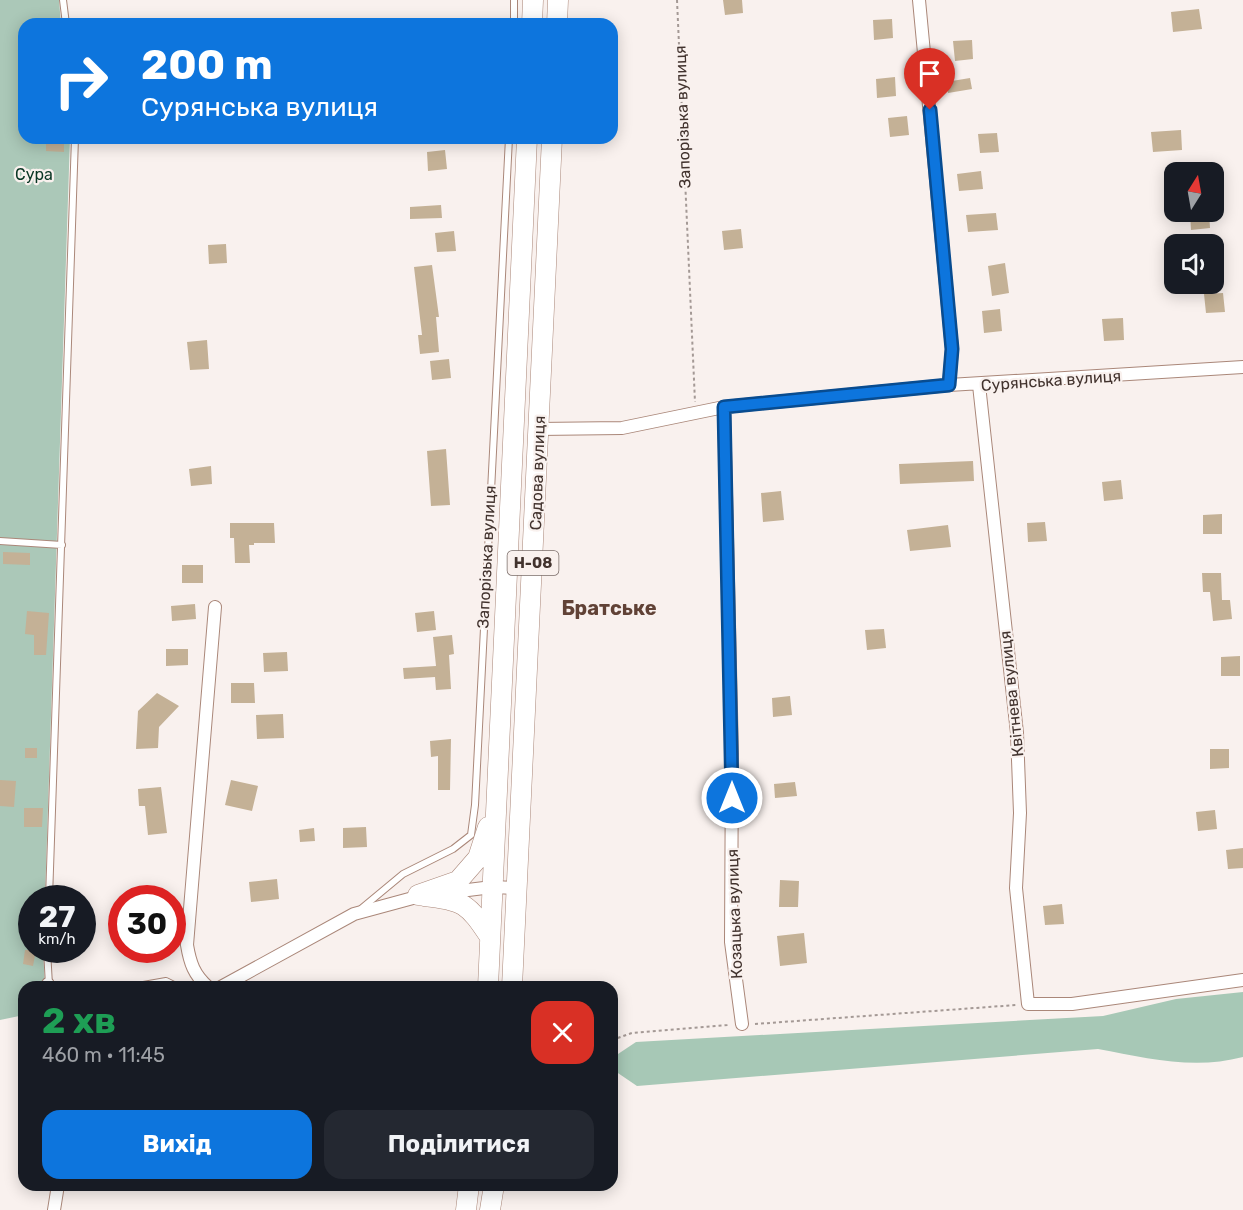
<!DOCTYPE html>
<html lang="uk">
<head>
<meta charset="utf-8">
<style>
  :root { --surface:#171b24; --page:#242831; --text:#f1f3f6; --muted:#9ea1a6; --accent:#0d75dd }
  body { margin:0; font-family:Rubik,sans-serif; background:var(--page); color:var(--text); height:100vh; display:flex; flex-direction:column; font-size:22px; white-space:nowrap }
  * { box-sizing:border-box; margin:0 }
  p { font-size:20px; color:var(--muted) }
  .icon { flex:none; width:33px; height:33px; fill:none; stroke:currentColor; stroke-width:2; stroke-linecap:round; stroke-linejoin:round }
  .map { position:relative; flex:1; overflow:hidden }
  .sheet { position:absolute; left:18px; top:981px; width:600px; height:210px; display:flex; flex-direction:column; background:var(--surface); border-radius:18px; box-shadow:0 3px 15px #0003 }
  .sheet>* { flex:none }
  .guide { position:absolute; left:18px; top:18px; width:600px; height:126px; border-radius:18px; box-shadow:0 3px 15px #0003; background:#0d75dd; color:#fff; overflow:hidden }
  .needle { width:39px; rotate:11deg }
  .tools { position:absolute; left:1164px; top:162px; display:grid; gap:12px }
  .tools a { display:grid; place-items:center; width:60px; height:60px; border-radius:12px; background:var(--surface); box-shadow:0 3px 15px #0003; font-size:30px }
  .speed { position:absolute; left:18px; top:885px; display:flex; gap:12px; font-size:30px; font-weight:700; text-align:center }
  .speed>* { display:grid; place-content:center; width:78px; height:78px; border-radius:50%; background:var(--surface); box-shadow:0 3px 15px #0003; line-height:1 }
  .speed small { font-size:15px; font-weight:400 }
  .speed .limit { border:9px solid #d22; background:#fff; color:#111 }
  .pin { position:absolute; display:grid; place-items:center; width:51px; height:51px; color:#fff; margin:-62px -26px; border-radius:50% 50% 50% 0; rotate:-45deg; box-shadow:0 0 6px #0007 }
  .pin .icon { rotate:45deg }
  .me { position:absolute; width:66px; margin:-33px; rotate:0deg; stroke-linejoin:round; filter:drop-shadow(0 0 4px #0008) }
  .turn { display:flex; align-items:center; gap:21px; height:126px; padding:0 24px; font-size:27px }
  .turn .icon { width:78px; height:78px; stroke-width:2.5 }
  .turn b { display:block; font-size:42px; line-height:51px }
  .round { display:grid; place-items:center; flex:none; width:63px; height:63px; border-radius:18px; background:var(--page) }
  .headline { display:flex; align-items:center; justify-content:space-between; height:102px; padding:0 24px }
  h1 { font-size:36px; font-weight:700; line-height:45px; color:#1e9e55 }
  .primary-button { display:flex; gap:12px; margin-top:auto; padding:12px 24px }
  .primary-button a { flex:1; height:69px; border-radius:18px; background:var(--accent); color:#fff; font-size:24px; font-weight:700; line-height:69px; text-align:center }
  .primary-button a+a { background:var(--page); color:var(--text) }
  .map>svg:first-child { display:block }
  .green { fill:#abc8b8 }
  .forest { fill:#a7c8b6 }
  .building { fill:#c4b196 }
  .lines { fill:none; stroke-linecap:round; stroke-linejoin:round }
  .lane-casing { stroke:#aa8779; stroke-width:8 }
  .street-casing { stroke:#aa8779; stroke-width:14 }
  .primary-casing { stroke:#aa8779; stroke-width:21 }
  .path { stroke:#a49995; stroke-width:2; stroke-dasharray:3 3; stroke-linecap:butt }
  .lane { stroke:#fff; stroke-width:6 }
  .street { stroke:#fff; stroke-width:12 }
  .primary { stroke:#fff; stroke-width:20 }
  .route-casing { stroke:#084c90; stroke-width:15 }
  .route { stroke:#0d75dd; stroke-width:10 }
  .labels { text-anchor:middle; stroke-width:4.5; stroke-linejoin:round; paint-order:stroke }
  .shield { fill:#f9f1ee; stroke:#796c68; stroke-width:1.5 }
  .shield-label { font-size:15px; font-weight:bold; fill:#42332e }
  .street-label { font-size:16px; fill:#42332e; stroke:#f9f1ee }
  .park-label { font-size:16px; fill:#093624; stroke:#f9f1ee }
  .quarter-label { font-size:20px; font-weight:bold; fill:#614236; stroke:#f9f1ee }
</style>
</head>
<body>
<div class="map">
<svg width="1243" height="1210" viewBox="0 0 1243 1210">
  <rect width="100%" height="100%" fill="#f9f1ee"/>
  <!-- green -->
  <path class="green" d="M0 0H59L61 24H24V138H70L45 898H32V950H43L45 987H24V1015L0 1020Z"/>
  <!-- forest -->
  <path class="forest" d="M1243 992V1057C1194 1070 1146 1058 1098 1049L637 1086 612 1069V1058L636 1042 1103 1016 1176 999Z"/>
  <!-- building -->
  <path class="building" d="M723 0H742L743 13 725 15Z
    M1199 9 1202 29 1173 32 1171 12Z
    M892 19 893 38 874 40 873 20Z
    M972 40 973 59 955 61 953 41Z
    M895 77 896 96 877 98 876 79Z
    M970 78 972 89 948 93 946 82Z
    M907 116 909 135 890 137 888 118Z
    M1181 130 1182 150 1153 152 1151 132Z
    M997 133 999 152 980 153 978 134Z
    M46 140H64V152L46 151Z
    M445 150 447 169 428 171 427 152Z
    M981 171 983 189 959 191 957 174Z
    M441 205 442 218 410 219V207Z
    M1190 212H1209L1210 228 1191 230Z
    M996 213 998 230 968 232 966 215Z
    M741 229 743 248 724 250 722 231Z
    M454 231 456 251 437 252 435 233Z
    M226 244 227 263 209 264 208 245Z
    M1005 263 1009 293 992 296 988 266Z
    M432 265 439 317H436L439 352 420 354 418 335H422L414 267Z
    M1223 293 1225 312 1206 313 1204 294Z
    M1000 309 1002 331 984 333 982 311Z
    M1123 318 1124 340 1104 341 1102 319Z
    M207 340 209 369 190 370 187 342Z
    M449 359 451 378 432 380 430 361Z
    M446 449 450 505 431 506 427 451Z
    M973 461 974 481 900 484 899 464Z
    M211 466 212 484 191 486 189 469Z
    M1121 480 1123 499 1104 501 1102 482Z
    M781 491 784 520 763 522 761 493Z
    M1222 514V534H1203V515Z
    M1045 522 1047 541 1028 542 1027 523Z
    M230 523H274L275 543H254V545H249L250 563H235L234 538H230Z
    M948 525 951 547 910 551 907 530Z
    M3 552 30 553V565L3 564Z
    M182 565H203V583H182Z
    M1202 573H1221L1222 600H1230L1232 619 1213 621 1210 592H1203Z
    M195 604 196 619 172 621 171 606Z
    M27 611 49 613 46 655H34V635L25 634Z
    M434 611 436 630 417 632 415 613Z
    M884 629 886 648 867 650 865 630Z
    M452 635 454 654 449 655 451 689 436 690 435 677 404 679 403 668 436 666 433 637Z
    M166 649H188V665L166 666Z
    M287 652 288 671 264 672 263 653Z
    M1240 656V676H1221V657Z
    M231 683H254L255 703H231Z
    M157 693 179 706 159 727 158 748 136 749 138 711Z
    M790 696 792 715 773 717 772 698Z
    M283 714 284 738 257 739 256 715Z
    M451 739 450 790H438V756L431 757 430 741Z
    M25 748H37V758H25Z
    M1210 749H1229V768L1210 769Z
    M0 780 16 781 14 807 0 806Z
    M231 780 258 786 252 811 225 805Z
    M795 782 797 796 775 798 774 784Z
    M161 787 167 833 148 835 145 806H139L138 789Z
    M24 808H43L42 827H24Z
    M1215 810 1217 829 1198 831 1196 812Z
    M366 827 367 847 343 848V828Z
    M314 828 315 841 300 842 299 830Z
    M1243 848V868L1228 869 1226 850Z
    M277 879 279 899 251 902 249 882Z
    M780 880 799 881 798 907H779Z
    M1062 904 1064 924 1045 925 1043 906Z
    M804 933 807 963 780 966 777 936Z
    M25 950H36L33 966 23 964Z"/>
  <g class="lines">
    <!-- lane casing -->
    <g class="lane-casing">
      <path id="lane" d="M63 0 66 24
        M514 24V0
        M0 541 62 545
        M49 898 75 138
        M362 908 403 874 453 849 471 835 475 805 509 138
        M47 950 49 985
        M132 987 166 981 178 987"/>
    </g>
    <!-- street casing -->
    <g class="street-casing">
      <path id="street" d="M919 0 952 349 949 385
        M979 385 1017 733 1020 813 1016 888 1028 1004H1072L1243 980
        M724 407 732 754 731 942 742 1024
        M538 429 622 428 724 407 949 385 1243 367
        M444 893 492 887 517 888
        M48 984 49 987
        M208 987C194 975 190 963 187 945L215 607
        M221 987 354 914 424 895
        M54 1210 58 1185"/>
    </g>
    <!-- primary casing -->
    <g class="primary-casing">
      <path id="primary" d="M532 24 533 0
        M557 24 558 0
        M418 895 458 881 478 858 488 827
        M424 896C464 900 468 904 490 937
        M488 987 527 138
        M512 987 552 138
        M466 1210 469 1185
        M490 1210 494 1185"/>
    </g>
    <!-- path -->
    <path class="path" d="M677 0 695 402
      M755 1024 1016 1005
      M612 1040 632 1033 729 1025"/>
    <!-- lane -->
    <use href="#lane" class="lane"/>
    <!-- street -->
    <use href="#street" class="street"/>
    <!-- primary -->
    <use href="#primary" class="primary"/>
  </g>
  <g class="lines">
    <!-- route casing -->
    <g class="route-casing">
      <path id="route" d="M732 798 724 407 949 385 952 349 930 110"/>
    </g>
    <!-- route -->
    <use href="#route" class="route"/>
  </g>
  <g class="labels">
    <!-- shield labels -->
    <rect class="shield" x="507.5" y="551" width="51" height="24" rx="4.5"/>
    <g class="shield-label">
      <text x="533" y="568">Н-08</text>
    </g>
    <!-- street labels -->
    <g class="street-label">
      <text transform="translate(682 117) rotate(-92)" y="6">Запорізька вулиця</text>
      <text transform="translate(1051 380) rotate(-4)" y="6">Сурянська вулиця</text>
      <text transform="translate(537 473) rotate(-88)" y="6">Садова вулиця</text>
      <text transform="translate(486 557) rotate(-87)" y="6">Запорізька вулиця</text>
      <text transform="translate(1011 694) rotate(-96)" y="6">Квітнева вулиця</text>
      <text transform="translate(734 914) rotate(-92)" y="6">Козацька вулиця</text>
    </g>
    <!-- park labels -->
    <g class="park-label">
      <text x="34" y="180">Сура</text>
    </g>
    <!-- quarter labels -->
    <g class="quarter-label">
      <text x="609" y="615">Братське</text>
    </g>
  </g>
</svg>
<div class="tools">
<a><svg class="needle" viewBox="-14 -14 28 28"><path d="M0-13l5 13h-10z" fill="#e53935"/><path d="M0 13l5-13h-10z" fill="#9ea1a6"/></svg></a>
<a><svg class="icon" aria-label="sound" viewBox="0 0 24 24"><path d="M4 9h4l5-4v14l-5-4H4zM17 9q2 3 0 6"/></svg></a>
</div>
<div class="speed"><div>27<small>km/h</small></div><div class="limit">30</div></div>
<div class="pin" style="left:930px;top:110px;background:#d93025"><svg class="icon" aria-label="arrive" viewBox="0 0 24 24"><path d="M6 21V4h12l-3 4 3 4H6"/></svg></div>
<svg class="me" style="left:732px;top:798px" viewBox="-20 -20 40 40"><circle r="17" fill="#0d75dd" stroke="#fff" stroke-width="3"/><path d="M0-11L8 9 0 5-8 9z" fill="#fff"/></svg>
<div class="guide">
<div class="turn"><svg class="icon" aria-label="right" viewBox="0 0 24 24"><path d="M7 20v-9h11M14 6l5 5-5 5"/></svg><div><b>200 m</b>Сурянська вулиця</div></div>
</div>
<section class="sheet">
<div class="headline"><div><h1>2 хв</h1><p>460 m · 11:45</p></div><a class="round" style="background:#d93025;color:#fff"><svg class="icon" aria-label="close" viewBox="0 0 24 24"><path d="M6 6l12 12M18 6L6 18"/></svg></a></div>
<div class="primary-button"><a>Вихід</a><a>Поділитися</a></div>
</section>
</div>
</body>
</html>
